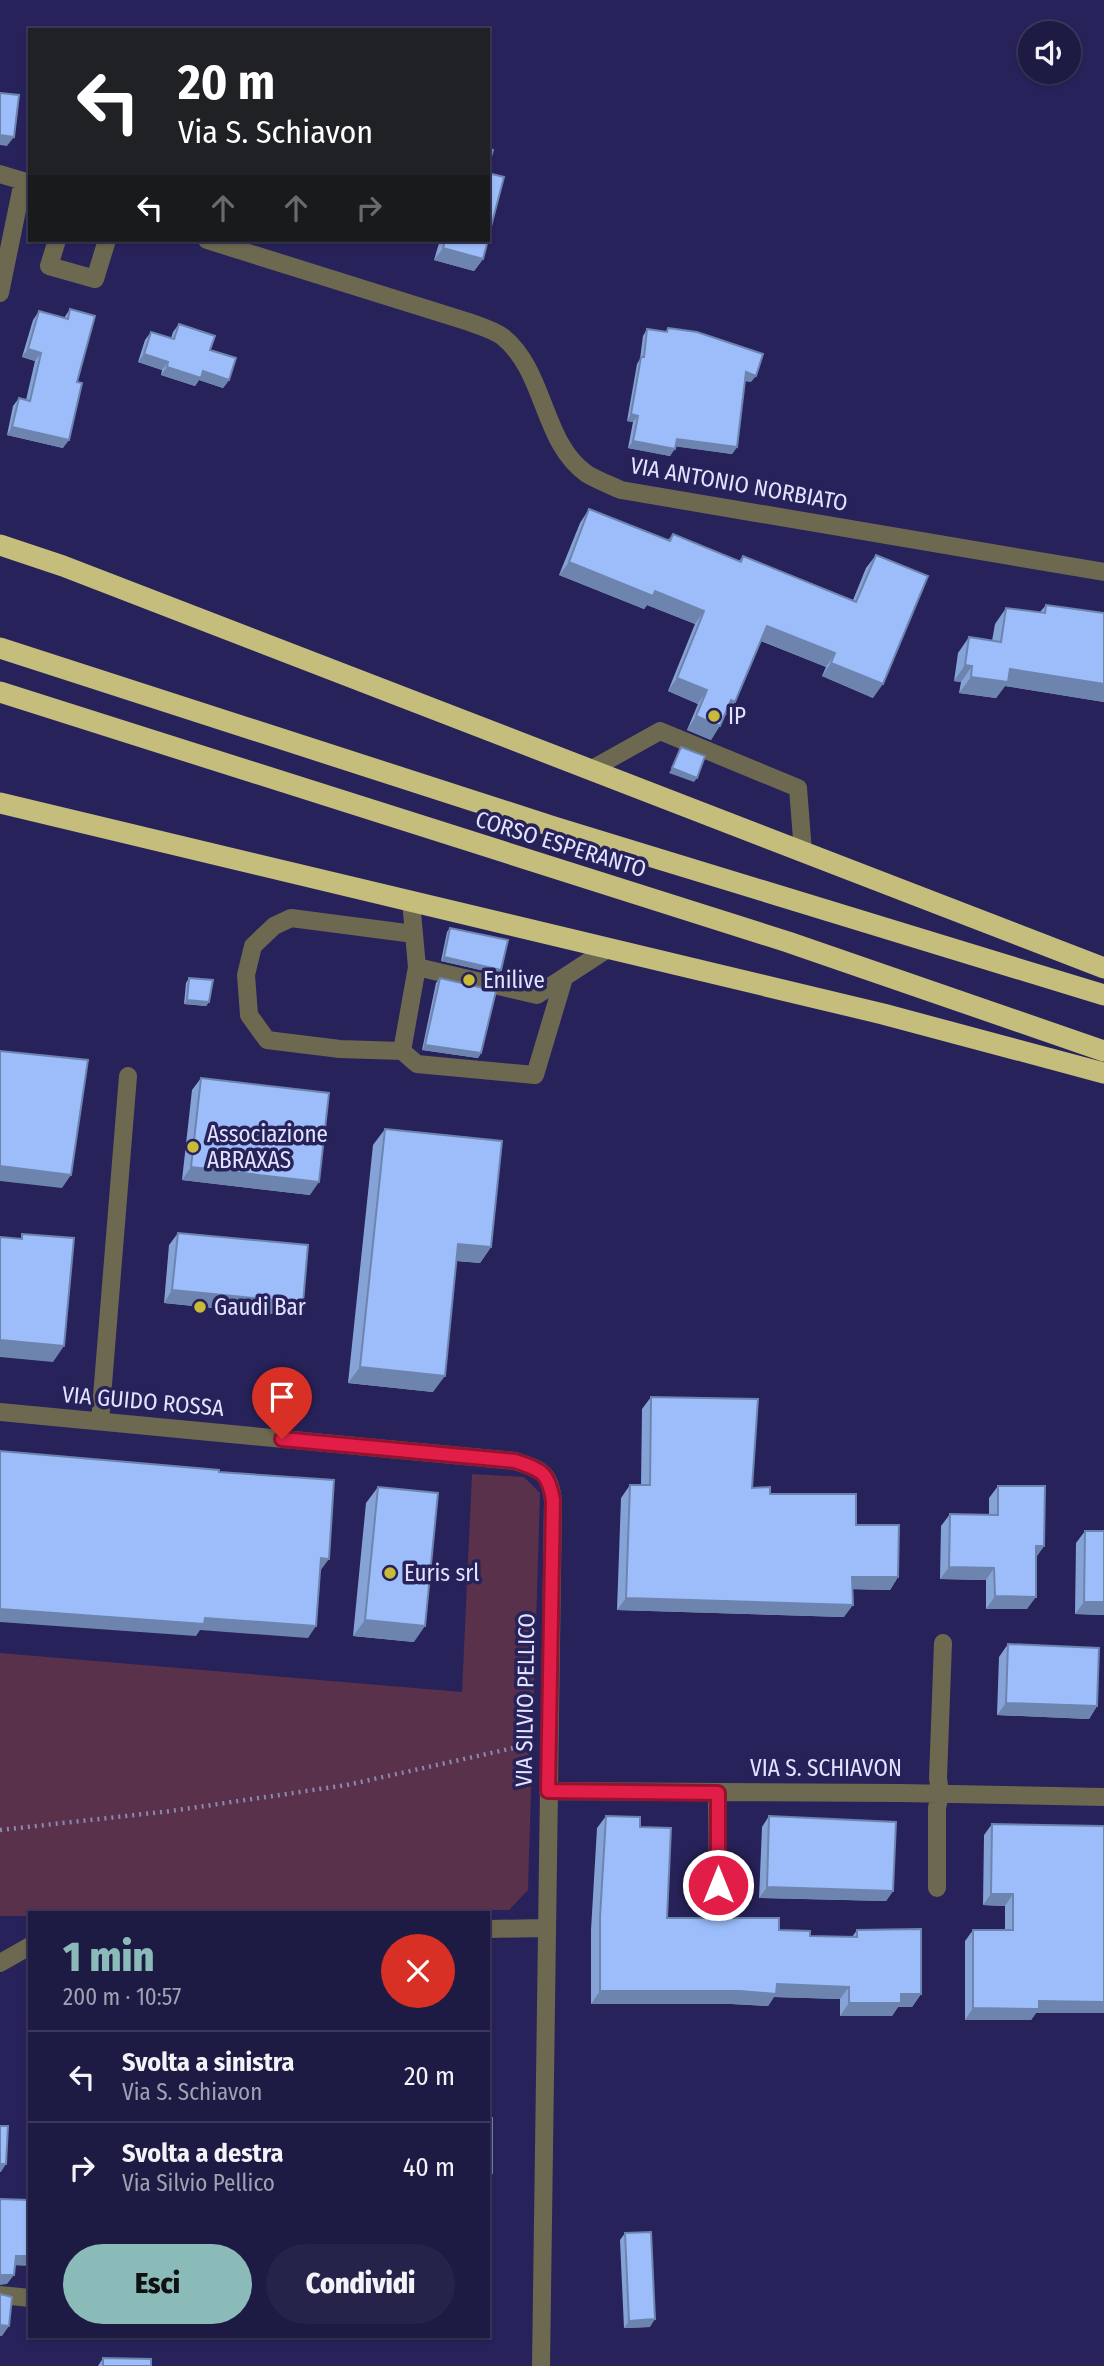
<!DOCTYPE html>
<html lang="it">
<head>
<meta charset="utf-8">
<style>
  :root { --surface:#1d1a43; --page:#25234a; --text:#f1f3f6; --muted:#a0a1b2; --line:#3b385c; --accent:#8bbbb9 }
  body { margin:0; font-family:"Fira Sans Condensed",sans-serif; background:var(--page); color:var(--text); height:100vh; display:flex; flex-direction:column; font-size:26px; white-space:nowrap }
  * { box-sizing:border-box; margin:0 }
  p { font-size:23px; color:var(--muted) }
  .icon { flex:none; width:38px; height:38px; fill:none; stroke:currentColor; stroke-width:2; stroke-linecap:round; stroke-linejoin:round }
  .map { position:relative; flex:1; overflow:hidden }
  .drawer { position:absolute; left:28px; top:1911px; width:462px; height:427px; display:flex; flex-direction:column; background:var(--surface); border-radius:0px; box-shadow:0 2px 5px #0004,0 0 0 2px var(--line) }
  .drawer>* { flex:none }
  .guide { position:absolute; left:28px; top:28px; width:462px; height:214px; border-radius:0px; box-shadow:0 2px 5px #0004,0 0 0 2px var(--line); background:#202124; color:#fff; overflow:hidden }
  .fabs { position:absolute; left:1018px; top:21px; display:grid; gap:14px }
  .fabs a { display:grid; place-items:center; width:63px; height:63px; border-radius:50%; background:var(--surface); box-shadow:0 2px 5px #0004,0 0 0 2px var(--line); font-size:35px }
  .pin { position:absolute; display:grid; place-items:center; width:60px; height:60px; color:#fff; margin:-72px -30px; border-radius:50% 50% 50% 0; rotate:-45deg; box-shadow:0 0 7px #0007 }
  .pin .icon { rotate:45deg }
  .me { position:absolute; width:77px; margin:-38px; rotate:0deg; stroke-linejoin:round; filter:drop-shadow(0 0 5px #0008) }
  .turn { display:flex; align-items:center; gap:24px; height:147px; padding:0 35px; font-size:32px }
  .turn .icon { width:91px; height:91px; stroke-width:2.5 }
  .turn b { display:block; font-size:49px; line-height:60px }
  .lanes { display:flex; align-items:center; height:66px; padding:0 35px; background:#0003; justify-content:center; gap:35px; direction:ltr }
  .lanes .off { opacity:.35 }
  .round { display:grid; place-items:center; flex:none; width:74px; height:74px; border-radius:37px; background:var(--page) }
  .summary { display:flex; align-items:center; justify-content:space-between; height:119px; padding:0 35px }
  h1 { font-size:42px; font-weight:800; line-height:52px; color:var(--accent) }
  .cta { display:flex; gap:14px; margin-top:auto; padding:14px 35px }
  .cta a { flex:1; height:80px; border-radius:42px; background:var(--accent); color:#111; font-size:28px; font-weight:800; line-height:80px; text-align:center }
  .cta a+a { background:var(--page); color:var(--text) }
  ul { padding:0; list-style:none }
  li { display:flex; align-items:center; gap:21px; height:91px; padding:0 35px; border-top:2px solid var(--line) }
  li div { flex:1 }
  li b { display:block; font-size:26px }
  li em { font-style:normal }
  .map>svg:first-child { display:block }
  .green { fill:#5a314b }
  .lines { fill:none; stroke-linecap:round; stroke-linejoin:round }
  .path { stroke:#8a89b2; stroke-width:4.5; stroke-dasharray:2 5; stroke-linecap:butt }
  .minor { stroke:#6c6950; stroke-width:18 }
  .highway { stroke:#c4bd7c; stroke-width:21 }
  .wall { fill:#86a3d7 }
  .shaded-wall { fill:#6d84af }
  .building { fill:#9cbdfa; stroke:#6d84af; stroke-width:2 }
  .route-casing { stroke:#92132f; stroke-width:18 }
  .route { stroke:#e11d48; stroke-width:12 }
  .poi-dot { fill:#c9ba3a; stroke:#272259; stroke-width:2.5 }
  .labels { text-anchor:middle; stroke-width:7; stroke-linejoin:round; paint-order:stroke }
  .street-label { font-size:23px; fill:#e1e3ff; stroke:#272259 }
  .poi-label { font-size:23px; fill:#e1e3ff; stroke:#272259; text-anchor:start }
</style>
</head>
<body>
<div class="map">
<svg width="1104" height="2366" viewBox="0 0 1104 2366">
  <rect width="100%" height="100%" fill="#272259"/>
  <!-- green -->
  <path class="green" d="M472 1474 524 1477 540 1493 528 1890 509 1910 30 1913V1916H0V1653L462 1692Z"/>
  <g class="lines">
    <!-- path -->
    <path class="path" d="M0 1830 171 1811 347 1785 527 1745"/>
    <!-- minor -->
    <path class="minor" d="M0 174 30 183
      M57 240 49 266 95 279 107 240
      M207 240 469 322C480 326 494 330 503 337 546 372 542 443 587 474 597 480 610 485 621 490L1104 572
      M0 293 23 181
      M590 770 660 731 798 788 803 852
      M411 901 417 967 537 995 609 948
      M414 934 291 918 274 926 253 946 246 975 249 1015 267 1040 340 1049 402 1051 417 967
      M402 1051 417 1064 535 1075 564 978
      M0 1412 515 1461C541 1470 549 1471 553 1500L541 2366
      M100 1421 128 1076
      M548 1791 900 1793 1104 1797
      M717 1793 718 1885
      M937 1888V1808L940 1793 938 1778 943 1643
      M488 1929 546 1928
      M0 1963 30 1946
      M0 2295 30 2298"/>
    <!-- highway -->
    <path class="highway" d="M0 545 63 566 1104 968
      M0 648 554 827 1104 995
      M0 692 788 942 1104 1051
      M0 803 883 1014 1104 1073"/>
  </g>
  <!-- wall -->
  <path class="wall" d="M440 240H488L483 259 474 271 434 260Z
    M70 309 77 382 63 448 7 435 13 406 19 398 26 400 35 361 22 357 33 320 39 311 64 318Z
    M179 324 210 350 229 380 223 388 199 380 195 386 161 375 162 370 138 362 145 340 151 332 171 338 173 332Z
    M668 328 751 382 745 381 737 447 732 454 675 446 670 456 628 448 633 422 627 421 637 364 640 359 643 336 647 329 666 332Z
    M589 509 668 540 673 534 739 561 743 556 853 600 866 568 876 555 873 698 822 676 826 667 761 641 735 702 726 715H725L711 740 687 730 698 704 668 691 695 624 647 605 644 609 559 575 580 523Z
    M1046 605 1104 613V702L1005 686 996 698 959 693 961 682 954 681 958 653 969 637 992 641 995 624 1006 608 1040 612Z
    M450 928 501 970 498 974 441 961 447 932Z
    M189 978 209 1002 206 1006 184 1004 186 983Z
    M440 978 481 1053 478 1058 422 1050 436 983Z
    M201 1078 310 1195 182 1180 192 1090Z
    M385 1129 491 1247 480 1263 456 1261 433 1392 348 1383 373 1145Z
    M178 1233 303 1303 294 1316 164 1303 169 1245Z
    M651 1397 752 1488 856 1525 898 1577 890 1590 852 1589 844 1617 617 1610 621 1498 630 1485H641L642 1409Z
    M998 1486 1044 1546 1036 1557 1027 1609H986V1580L940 1579 941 1526 950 1514 989 1515V1498Z
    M378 1487 414 1642 353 1636 366 1503Z
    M1085 1531 1104 1615 1075 1614 1076 1543Z
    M1008 1644 1097 1706 1089 1719 997 1715 999 1657Z
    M606 1816 640 1827 667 1918 779 1930 810 1936 852 1937 857 1930 921 1994 912 2007H898L892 2016H840V1999L774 1997 768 2006 731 2004H591V1930L597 1828Z
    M769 1816 893 1891 886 1901 759 1898 762 1827Z
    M992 1824 1104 1826 1036 2013 1031 2020H965V1941L973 1930H1005V1906L983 1905 984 1835Z
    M625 2233 650 2327 624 2328 620 2240Z
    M103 2358 151 2366H98Z"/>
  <!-- shaded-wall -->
  <path class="shaded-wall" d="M0 135 14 137 7 146 0 145Z
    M443 248 483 259 474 271 434 260Z
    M28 349 41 353 35 361 22 357Z
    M144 354 168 362 162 370 138 362Z
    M167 367 203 371 229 380 223 388 199 380 195 386 161 375Z
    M746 372 756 376 751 382 742 379Z
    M631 414 638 416 633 422 627 421Z
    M12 427 69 440 63 448 7 435Z
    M677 439 737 447 732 454 672 446Z
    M633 441 675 449 670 456 628 448Z
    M569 562 655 591 704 611 695 624 647 605 644 609 559 575Z
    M767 626 835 653 826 667 757 639Z
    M831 663 883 684 873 698 822 676Z
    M965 665 972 666 961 682 954 681Z
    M1010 669 1104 684V702L1005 686 996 698 959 693 971 677Z
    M677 678 707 690 698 704 668 691Z
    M731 700 735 702 726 715 721 714Z
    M696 716 720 726 711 740 687 730Z
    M672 768 697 778 694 782 669 773Z
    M444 957 501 970 498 974 441 961Z
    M187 1000 209 1002 206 1006 184 1004Z
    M425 1045 481 1053 478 1058 422 1050Z
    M0 1166 71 1175 62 1188 0 1181Z
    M191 1167 319 1182 310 1195 182 1180Z
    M458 1244 491 1247 480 1263 447 1260Z
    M172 1290 303 1303 294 1316 164 1303Z
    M0 1340 64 1346 53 1362 0 1357Z
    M360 1367 445 1376 433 1392 348 1383Z
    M1036 1546H1044L1035 1559Z
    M321 1558 329 1559 320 1571Z
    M949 1567 994 1568 986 1580 940 1579Z
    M852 1577H898L890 1590 844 1589Z
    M995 1596 1036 1597 1027 1609H986Z
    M626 1598 853 1605 844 1617 617 1610Z
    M1084 1602H1104V1615L1075 1614Z
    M0 1609 205 1618 316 1626 308 1638 200 1630 196 1636 0 1622Z
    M365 1620 425 1626 414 1642 353 1636Z
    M1006 1703 1097 1706 1089 1719 997 1715Z
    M767 1887 893 1891 886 1901 759 1898Z
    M991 1894H1013L1005 1906 983 1905Z
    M777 1984 849 1987 840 1999 774 1997 768 2006 731 2004H591L600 1991Z
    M901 1994H921L912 2007H898L892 2016H840L849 2003Z
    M1039 2001 1104 2002V2013H1036L1031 2020H965L973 2008Z
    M0 2164H6L1 2172H0Z
    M16 2256H30V2266L9 2265Z
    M1 2275H14L7 2284 0 2285V2277Z
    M655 2319 650 2327 624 2328 629 2321Z
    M0 2325 9 2326 2 2336H0Z"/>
  <!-- building -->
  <path class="building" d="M0 93 19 95 14 137 0 135Z
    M488 148 493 150 488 167Z
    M488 173 504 177 488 238Z
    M445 240H488L483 259 443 248Z
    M70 309 95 316 77 382 82 383 69 440 12 427 19 398 30 401 41 353 28 349 39 311 68 319Z
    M179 324 215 336 210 350 236 358 229 380 203 371 201 378 167 367 168 362 144 354 151 332 174 339Z
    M668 328 697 332 763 354 756 376 746 372 737 447 677 439 675 449 633 441 638 416 631 414 641 357H644L647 329 667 332Z
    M589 509 670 541 673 534 741 562 743 556 856 602 876 555 928 576 883 684 831 663 835 653 767 626 735 702 731 700 720 726 696 716 707 690 677 678 704 611 655 591 653 596 569 562Z
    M1046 605 1104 613V684L1010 669 1008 682 971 677 972 666 965 665 969 637 1001 642 1006 608 1045 613Z
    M681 747 705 756 697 778 672 768Z
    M450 928 508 940 501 970 444 957Z
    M189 978 213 980 209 1002 187 1000Z
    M440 978 496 991 481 1053 425 1045Z
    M0 1051 88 1060 71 1175 0 1166Z
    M201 1078 329 1093 319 1182 191 1167Z
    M385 1129 502 1141 491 1247 458 1244 445 1376 360 1367Z
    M178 1233 308 1245 303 1303 172 1290Z
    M22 1234 74 1238 64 1346 0 1340V1237L22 1239Z
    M651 1397 758 1399 752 1488 770 1487V1494H856V1525H899L898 1577H852L853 1605 626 1598 630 1485H650Z
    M0 1451 219 1470V1472L334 1480 329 1559 321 1558 316 1626 205 1618 204 1624 0 1609Z
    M998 1486H1045L1044 1546H1036V1597L995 1596 994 1568 949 1567 950 1514 998 1515Z
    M378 1487 438 1493 425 1626 365 1620Z
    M1085 1531H1104V1602H1084Z
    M1008 1644 1099 1648 1097 1706 1006 1703Z
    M606 1816 640 1817V1827L671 1828 667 1918H779V1930L810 1931V1936L857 1937V1930L921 1929V1994H901V2003H849V1987L777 1984 776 1994 740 1991H600V1918Z
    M769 1816 896 1822 893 1891 767 1887Z
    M992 1824 1104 1826V2002L1039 2001V2009L973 2008V1930H1013V1894H991Z
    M488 1970 490 2006 488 2007Z
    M488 2118H492V2173H488Z
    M0 2126H8L6 2164H0Z
    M0 2199 30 2200V2256H16L14 2275H1L0 2278Z
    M651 2232 655 2319 629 2321 625 2233Z
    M0 2294 12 2297 9 2326 0 2325Z
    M103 2358 151 2359V2366H103Z"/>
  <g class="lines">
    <!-- route casing -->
    <g class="route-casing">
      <path id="route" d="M282 1439 515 1461C541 1470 548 1471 553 1500L548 1791 718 1793V1885"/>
    </g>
    <!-- route -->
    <use href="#route" class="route"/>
  </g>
  <!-- markers -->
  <g class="poi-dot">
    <circle cx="714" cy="716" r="7"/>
    <circle cx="469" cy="980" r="7"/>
    <circle cx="193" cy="1147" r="7"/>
    <circle cx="200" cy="1307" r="7"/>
    <circle cx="390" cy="1573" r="7"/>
  </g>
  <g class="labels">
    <!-- street labels -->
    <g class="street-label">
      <text transform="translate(739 484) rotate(10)" y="8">VIA ANTONIO NORBIATO</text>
      <text transform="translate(561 844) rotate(17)" y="8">CORSO ESPERANTO</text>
      <text transform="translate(143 1401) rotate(5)" y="8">VIA GUIDO ROSSA</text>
      <text transform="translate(525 1700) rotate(-89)" y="8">VIA SILVIO PELLICO</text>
      <text x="826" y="1776">VIA S. SCHIAVON</text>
    </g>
    <!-- poi labels -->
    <g class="poi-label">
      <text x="728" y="724">IP</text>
      <text x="483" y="988">Enilive</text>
      <text x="207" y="1142">Associazione<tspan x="207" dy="26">ABRAXAS</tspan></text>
      <text x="214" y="1315">Gaudi Bar</text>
      <text x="404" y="1581">Euris srl</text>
    </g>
  </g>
</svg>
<div class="fabs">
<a><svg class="icon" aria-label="sound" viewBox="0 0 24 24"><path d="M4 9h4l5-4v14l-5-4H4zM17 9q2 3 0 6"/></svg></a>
</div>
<div class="pin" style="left:282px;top:1439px;background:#d93025"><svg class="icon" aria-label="arrive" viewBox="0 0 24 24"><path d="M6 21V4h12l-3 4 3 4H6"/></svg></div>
<svg class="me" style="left:718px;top:1885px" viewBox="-20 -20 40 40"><circle r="17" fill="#e11d48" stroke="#fff" stroke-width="3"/><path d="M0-11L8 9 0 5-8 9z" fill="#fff"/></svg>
<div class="guide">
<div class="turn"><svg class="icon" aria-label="left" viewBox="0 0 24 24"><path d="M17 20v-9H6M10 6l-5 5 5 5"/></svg><div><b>20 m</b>Via S. Schiavon</div></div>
<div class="lanes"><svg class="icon" aria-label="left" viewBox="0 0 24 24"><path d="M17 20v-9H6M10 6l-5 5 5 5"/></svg><svg class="icon off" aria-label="ahead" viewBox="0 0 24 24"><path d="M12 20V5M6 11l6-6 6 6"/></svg><svg class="icon off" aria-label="ahead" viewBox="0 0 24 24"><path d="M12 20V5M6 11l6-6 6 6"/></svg><svg class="icon off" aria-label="right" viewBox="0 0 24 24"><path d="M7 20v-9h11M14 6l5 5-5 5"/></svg></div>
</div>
<section class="drawer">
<div class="summary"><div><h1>1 min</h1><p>200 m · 10:57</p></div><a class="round" style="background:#d93025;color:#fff"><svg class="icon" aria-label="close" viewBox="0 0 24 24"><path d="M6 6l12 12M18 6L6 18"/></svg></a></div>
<ul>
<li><svg class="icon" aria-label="left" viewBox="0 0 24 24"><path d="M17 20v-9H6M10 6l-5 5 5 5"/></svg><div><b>Svolta a sinistra</b><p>Via S. Schiavon</p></div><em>20 m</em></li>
<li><svg class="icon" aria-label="right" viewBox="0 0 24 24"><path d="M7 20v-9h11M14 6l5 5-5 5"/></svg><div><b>Svolta a destra</b><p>Via Silvio Pellico</p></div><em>40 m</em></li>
</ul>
<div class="cta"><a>Esci</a><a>Condividi</a></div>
</section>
</div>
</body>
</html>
